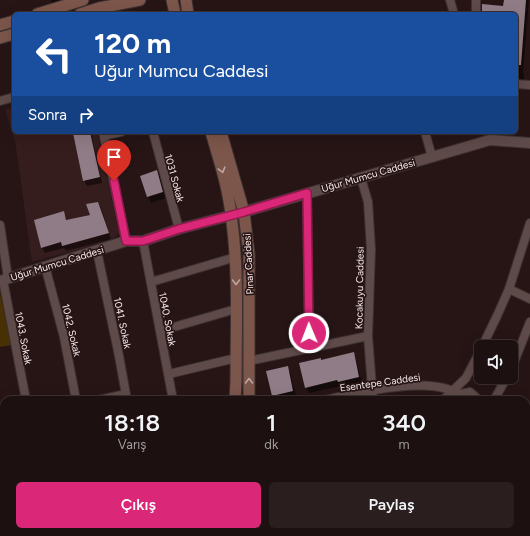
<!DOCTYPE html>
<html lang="tr">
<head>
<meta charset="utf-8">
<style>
  :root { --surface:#1d1010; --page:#2a1e1e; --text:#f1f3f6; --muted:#a09d9f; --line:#3b3030; --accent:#db2777 }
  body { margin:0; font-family:Figtree,sans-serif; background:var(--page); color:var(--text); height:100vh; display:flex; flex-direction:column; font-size:15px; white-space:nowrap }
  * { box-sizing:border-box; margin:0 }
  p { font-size:13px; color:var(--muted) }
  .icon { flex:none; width:22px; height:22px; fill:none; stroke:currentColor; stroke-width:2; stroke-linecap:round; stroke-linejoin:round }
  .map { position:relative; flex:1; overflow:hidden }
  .sheet { position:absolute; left:0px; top:396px; width:530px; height:140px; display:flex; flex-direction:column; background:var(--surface); border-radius:12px 12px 0 0; box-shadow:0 4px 16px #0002,0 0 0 1px var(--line) }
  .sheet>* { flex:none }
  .banner { position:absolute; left:12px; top:12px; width:506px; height:122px; border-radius:6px; box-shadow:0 4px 16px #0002,0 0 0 1px var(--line); background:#1a4fa0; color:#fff; overflow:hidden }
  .controls { position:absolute; left:474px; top:340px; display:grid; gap:8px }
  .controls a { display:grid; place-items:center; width:44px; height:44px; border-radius:6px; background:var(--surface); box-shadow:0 4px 16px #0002,0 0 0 1px var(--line); font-size:20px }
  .pin { position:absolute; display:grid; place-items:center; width:34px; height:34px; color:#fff; margin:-41px -17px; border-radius:50% 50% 50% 0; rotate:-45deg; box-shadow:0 0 4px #0007 }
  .pin .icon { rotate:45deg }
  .me { position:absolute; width:44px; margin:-22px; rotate:359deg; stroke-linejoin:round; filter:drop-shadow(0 0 3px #0008) }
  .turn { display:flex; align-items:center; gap:14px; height:84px; padding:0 16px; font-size:18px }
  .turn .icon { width:52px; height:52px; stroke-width:2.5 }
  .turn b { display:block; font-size:28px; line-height:34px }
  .then { display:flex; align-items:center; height:38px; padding:0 16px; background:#0003; gap:8px; font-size:15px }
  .eta { display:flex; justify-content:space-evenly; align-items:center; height:68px; text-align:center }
  .eta b { font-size:24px; font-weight:600; line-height:28px }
  .cta { display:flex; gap:8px; margin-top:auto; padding:8px 16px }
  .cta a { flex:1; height:46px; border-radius:6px; background:var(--accent); color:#fff; font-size:16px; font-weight:600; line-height:46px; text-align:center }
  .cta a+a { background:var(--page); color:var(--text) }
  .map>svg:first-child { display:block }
  .built { fill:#351c1d }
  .green { fill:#463004 }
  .shadow { fill:#0007 }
  .building { fill:#907c86 }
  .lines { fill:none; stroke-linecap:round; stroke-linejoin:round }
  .minor-casing { stroke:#3d3131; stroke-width:10 }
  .tertiary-casing { stroke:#3d3131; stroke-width:12 }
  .secondary-casing { stroke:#3d3131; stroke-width:13 }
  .minor { stroke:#5f4a4a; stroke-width:8 }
  .tertiary { stroke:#5f4a4a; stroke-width:10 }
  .secondary { stroke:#7c564a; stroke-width:11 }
  .oneway { stroke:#bfa6a1 }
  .route-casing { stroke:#8e194d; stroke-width:10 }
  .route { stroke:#db2777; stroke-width:7 }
  .labels { text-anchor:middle; stroke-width:3.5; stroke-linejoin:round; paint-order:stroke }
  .street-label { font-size:10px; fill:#f6e8e9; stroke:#271516 }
</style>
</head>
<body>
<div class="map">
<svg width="530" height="536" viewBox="0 0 530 536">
  <rect width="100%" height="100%" fill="#271516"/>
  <!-- built -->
  <path class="built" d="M14 107V132H97L119 233 112 240 32 262 15 140 5 110Z"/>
  <!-- green -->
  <path class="green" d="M0 292 11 345 0 347Z"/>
  <!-- shadow -->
  <path class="shadow" d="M51 0H64V1L54 4Z
    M505 0H529L523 73 524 75V84L516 85V14H482L504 7Z
    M81 132H90L92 136 102 183 87 186 84 180Z
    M157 171 160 176 166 198 151 203 141 176Z
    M98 203 101 208 111 239 66 251 64 248 45 253 42 248 63 212 67 220 91 215Z
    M353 353 356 359 362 383 342 387 341 386 309 393 306 388 320 359 321 361Z
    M287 367 290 372 296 396 275 400 272 395Z
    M0 524 2 527V536H0Z"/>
  <!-- building -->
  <path class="building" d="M504 0H526L521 65H516V14H482V4L503 6Z
    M77 132H90L100 177 83 181 73 133Z
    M157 170 163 192 147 197 140 176Z
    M98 202 109 233 62 246 61 242 41 248 34 220 64 211 66 220 90 215 86 204Z
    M354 352 359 377 338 382 337 380 305 388 299 363 321 358V360Z
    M288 366 293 391 272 396 266 371Z"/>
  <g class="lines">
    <!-- minor casing -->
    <g class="minor-casing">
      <path id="minor" d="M450 0 454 14
        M476 14V0
        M516 84 530 85
        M0 101 14 97
        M103 132 126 241
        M153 132 179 229
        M425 132 432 157
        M104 136 121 132
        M361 178 368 202 371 249 368 336 373 400
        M307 193 309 349
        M0 225 8 278
        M143 241 173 400
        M97 251 119 356 127 400
        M45 266 64 337 76 400
        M3 280 26 400
        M151 282 236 257
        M509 289 530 299
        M160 331 236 309
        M482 347 497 316 509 289 530 223
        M249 361 368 336
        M511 370 530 322
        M169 374 236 358
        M461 394 470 392 479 400
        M99 400 126 394
        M325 400C361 393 439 371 467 400
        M443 400 466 378 481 349
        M494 400 507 377
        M0 427 4 432
        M0 442H4
        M526 447 530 451
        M526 462 530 466
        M66 532V536
        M123 532V536
        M183 532V536
        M342 532 345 536
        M454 532 458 536
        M512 532 516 536
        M9 536V532
        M314 536 316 532
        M523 536 530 529"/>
    </g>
    <!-- tertiary casing -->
    <g class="tertiary-casing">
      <path id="tertiary" d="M0 281 126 241H143L179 229 244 212 490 140 530 143
        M367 536 373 532"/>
    </g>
    <!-- secondary casing -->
    <g class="secondary-casing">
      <path id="secondary" d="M172 0 175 14
        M186 0 188 14
        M37 14 83 0
        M80 14 99 8 140 0
        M0 25 14 21
        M0 38 14 34
        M211 132C219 160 228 187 231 215 239 270 236 326 236 381L235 400
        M221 132 244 212 249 254V400
        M237 532V536
        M246 532V536"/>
    </g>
    <!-- minor -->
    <use href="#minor" class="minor"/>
    <!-- tertiary -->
    <use href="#tertiary" class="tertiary"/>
    <!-- secondary -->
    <use href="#secondary" class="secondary"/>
  </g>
  <!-- one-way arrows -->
  <defs><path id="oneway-chevron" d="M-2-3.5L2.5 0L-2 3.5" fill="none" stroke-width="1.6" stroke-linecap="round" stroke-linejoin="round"/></defs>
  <g class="oneway">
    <use href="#oneway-chevron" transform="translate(222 170) rotate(75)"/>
    <use href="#oneway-chevron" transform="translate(236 282) rotate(90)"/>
    <use href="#oneway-chevron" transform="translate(249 381) rotate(-90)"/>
  </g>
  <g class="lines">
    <!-- route casing -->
    <g class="route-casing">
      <path id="route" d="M114 181 126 241H143L179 229 244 212 307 193 309 333"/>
    </g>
    <!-- route -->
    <use href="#route" class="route"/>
  </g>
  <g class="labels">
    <!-- street labels -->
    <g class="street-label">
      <text transform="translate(368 175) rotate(-16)" y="4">Uğur Mumcu Caddesi</text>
      <text transform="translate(175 178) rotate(75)" y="4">1031 Sokak</text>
      <text transform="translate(57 263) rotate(-17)" y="4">Uğur Mumcu Caddesi</text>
      <text transform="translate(248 264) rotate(-93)" y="4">Pınar Caddesi</text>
      <text transform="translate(359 288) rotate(-89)" y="4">Kocakuyu Caddesi</text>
      <text transform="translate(168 319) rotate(79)" y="4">1040. Sokak</text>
      <text transform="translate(123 323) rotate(78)" y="4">1041. Sokak</text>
      <text transform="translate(72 330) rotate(77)" y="4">1042. Sokak</text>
      <text transform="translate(24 338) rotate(79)" y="4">1043. Sokak</text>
      <text transform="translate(380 382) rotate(-8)" y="4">Esentepe Caddesi</text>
    </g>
  </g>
</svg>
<div class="controls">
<a><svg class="icon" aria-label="sound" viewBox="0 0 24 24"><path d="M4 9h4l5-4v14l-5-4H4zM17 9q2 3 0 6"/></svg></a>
</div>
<div class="pin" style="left:114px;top:181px;background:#d93025"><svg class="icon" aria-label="arrive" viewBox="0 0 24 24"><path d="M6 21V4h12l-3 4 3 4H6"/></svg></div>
<svg class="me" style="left:309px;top:333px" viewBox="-20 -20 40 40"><circle r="17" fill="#db2777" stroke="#fff" stroke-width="3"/><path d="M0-11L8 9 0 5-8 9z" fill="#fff"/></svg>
<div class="banner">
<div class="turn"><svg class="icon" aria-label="left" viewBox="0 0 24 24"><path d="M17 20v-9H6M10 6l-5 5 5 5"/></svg><div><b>120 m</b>Uğur Mumcu Caddesi</div></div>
<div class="then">Sonra<svg class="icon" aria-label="right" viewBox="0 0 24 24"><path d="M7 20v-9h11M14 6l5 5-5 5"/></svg></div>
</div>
<section class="sheet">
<div class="eta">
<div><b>18:18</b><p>Varış</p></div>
<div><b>1</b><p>dk</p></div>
<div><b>340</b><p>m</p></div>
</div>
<div class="cta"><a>Çıkış</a><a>Paylaş</a></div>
</section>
</div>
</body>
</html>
